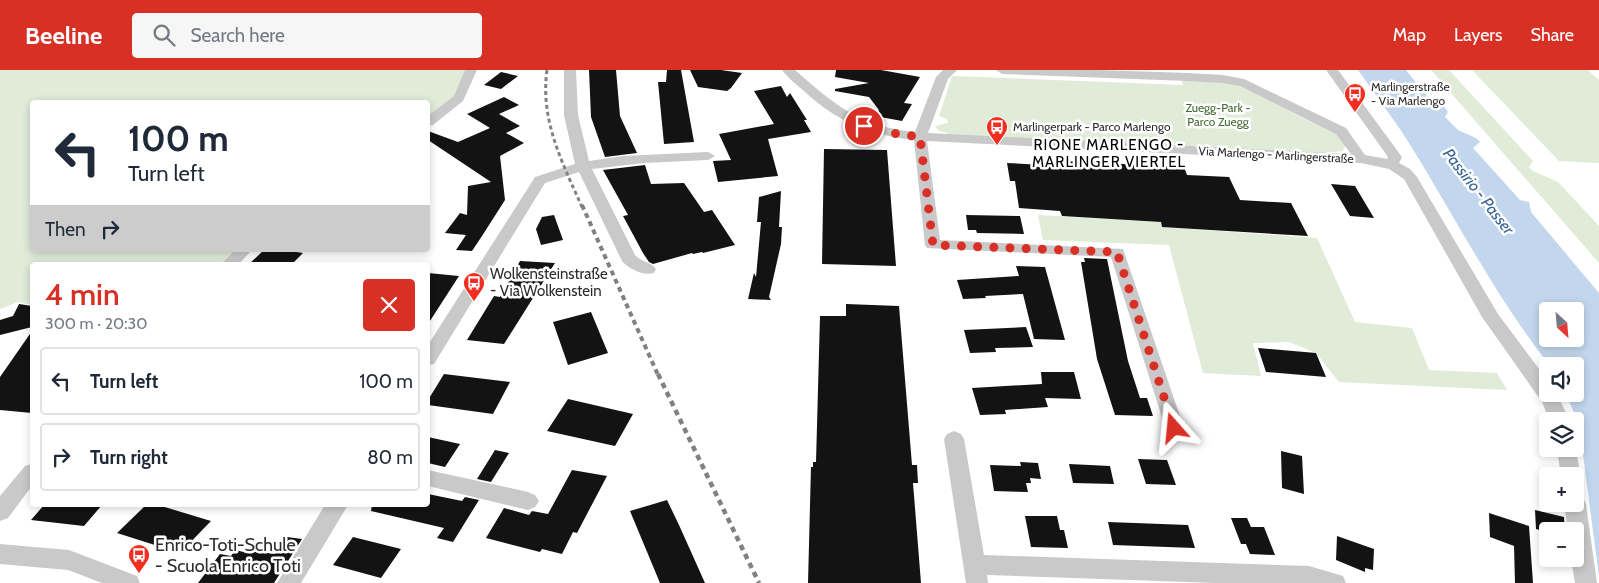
<!DOCTYPE html>
<html lang="en">
<head>
<meta charset="utf-8">
<style>
  :root { --surface:#fff; --page:#f6f6f7; --text:#1f2937; --muted:#747a83; --line:#e0e1e3; --accent:#d93025 }
  body { margin:0; font-family:Cabin,sans-serif; background:var(--page); color:var(--text); height:100vh; display:flex; flex-direction:column; font-size:19px; white-space:nowrap }
  * { box-sizing:border-box; margin:0 }
  p { font-size:16px; color:var(--muted) }
  .icon { flex:none; width:28px; height:28px; fill:none; stroke:currentColor; stroke-width:2; stroke-linecap:round; stroke-linejoin:round }
  .map { position:relative; flex:1; overflow:hidden }
  .side { position:absolute; left:30px; top:192px; width:400px; height:245px; display:flex; flex-direction:column; background:var(--surface); border-radius:5px; box-shadow:0 2px 8px #0003 }
  .side>* { flex:none }
  .guide { position:absolute; left:30px; top:30px; width:400px; height:152px; border-radius:5px; box-shadow:0 2px 8px #0003; background:#fff; color:var(--text); overflow:hidden }
  .needle { width:32px; rotate:154deg }
  .tools { position:absolute; left:1539px; top:232px; display:grid; gap:10px }
  .tools a { display:grid; place-items:center; width:45px; height:45px; border-radius:5px; background:var(--surface); box-shadow:0 2px 8px #0003; font-size:25px }
  .pin { position:absolute; display:grid; place-items:center; width:42px; height:42px; color:#fff; margin:-21px; border:2px solid #fff; border-radius:50%; box-shadow:0 1px 5px #0007 }
  .me { position:absolute; width:55px; margin:-28px; rotate:342deg; stroke-linejoin:round; filter:drop-shadow(0 0 4px #0008) }
  .turn { display:flex; align-items:center; gap:18px; height:105px; padding:0 15px; font-size:22px }
  .turn .icon { width:65px; height:65px; stroke-width:2.5 }
  .turn b { display:block; font-size:35px; line-height:42px }
  .then { display:flex; align-items:center; height:48px; padding:0 15px; background:#0003; gap:10px; font-size:19px }
  .round { display:grid; place-items:center; flex:none; width:52px; height:52px; border-radius:5px; background:var(--page) }
  .overview { display:flex; align-items:center; justify-content:space-between; height:85px; padding:0 15px }
  h1 { font-size:30px; font-weight:600; line-height:38px; color:var(--accent) }
  ul { padding:0; list-style:none }
  li { display:flex; align-items:center; gap:15px; height:68px; margin:0 10px 8px; padding:0 5px; border:2px solid var(--line); border-radius:5px }
  li div { flex:1 }
  li b { display:block; font-size:19px }
  li em { font-style:normal }
  header { display:flex; align-items:center; gap:30px; box-sizing:border-box; height:70px; padding:0 25px; background:var(--accent); color:#fff }
  header strong { font-size:24px }
  nav { display:flex; gap:28px; margin-inline-start:auto; font-size:18px }
  .search { width:350px; height:45px; background:var(--page); display:flex; align-items:center; gap:12px; box-sizing:border-box; padding:0 18px; border-radius:5px; color:var(--muted); font-size:19px }
  .map>svg:first-child { display:block }
  .green { fill:#e0ebd8 }
  .water { fill:#c2d6ed; fill-rule:evenodd }
  .building { fill:#131313 }
  .lines { fill:none; stroke-linecap:round; stroke-linejoin:round }
  .minor { fill:#c9c9c9; fill-rule:evenodd }
  .rail-far2 { stroke:#818181; stroke-width:3; stroke-dasharray:4 3; stroke-linecap:butt }
  .rail-far1 { stroke:#818181; stroke-width:4; stroke-dasharray:5 4; stroke-linecap:butt }
  .rail { stroke:#818181; stroke-width:4.5; stroke-dasharray:5.5 4.5; stroke-linecap:butt }
  .route { stroke:#d93025; stroke-width:9; stroke-dasharray:0 16.2 }
  .labels { text-anchor:middle; stroke-width:5; stroke-linejoin:round; paint-order:stroke }
  .far-poi-label { font-size:12px; fill:#2c2c2c; stroke:#fff; text-anchor:start }
  .far-park-label { font-size:12px; fill:#486b37; stroke:#fff }
  .far-street-label { font-size:12px; fill:#2c2c2c; stroke:#fff }
  .far-quarter-label { font-size:15px; letter-spacing:1px; fill:#000; stroke:#fff }
  .poi-label { font-size:15px; fill:#2c2c2c; stroke:#fff; text-anchor:start }
  .water-label { font-size:16px; font-style:italic; fill:#356193; stroke:#fff }
  .near-poi-label { font-size:18px; fill:#2c2c2c; stroke:#fff; text-anchor:start }
</style>
</head>
<body>
<header>
<strong>Beeline</strong>
<div class="search"><svg class="icon" aria-label="search" viewBox="0 0 24 24"><circle cx="10" cy="10" r="6"/><path d="M15 15l6 6"/></svg>Search here</div>
<nav><a>Map</a><a>Layers</a><a>Share</a></nav>
</header>
<div class="map">
<svg width="1599" height="513" viewBox="0 0 1599 513">
  <rect width="100%" height="100%" fill="#fff"/>
  <!-- green -->
  <path class="green" d="M0 0H466L454 27 428 47V32H32V180H236L219 195H32V235L18 232 0 239Z
    M1431 0H1449L1533 91 1529 97 1533 101 1558 112 1599 156V193Z
    M1472 0H1588L1599 10V93L1559 91Z
    M952 6 1183 15 1181 10C1198 11 1215 10 1231 14 1258 20 1280 37 1305 49 1325 59 1330 55 1346 75L1342 81 1324 83 947 65V63L939 61 935 56 948 53 947 49 939 46Z
    M1038 145 1161 152 1162 157 1317 168 1355 252 1412 258 1429 300 1497 303 1507 320 1339 312 1316 283 1289 272 1253 273 1261 306 1203 303 1169 175 1043 170Z"/>
  <!-- water -->
  <path class="water" d="M1358 0H1406L1427 26 1439 29 1448 42 1445 47 1458 60 1476 68 1480 72 1473 78 1520 130 1529 132 1531 142 1599 223V507L1579 354 1566 324H1575V296H1550C1498 230 1458 153 1414 81 1397 53 1377 27 1358 0ZM1548 241H1575V269H1548Z"/>
  <!-- building -->
  <path class="building" d="M589 0H616L620 46 637 83 605 87 591 47Z
    M667 0H681L694 72 664 74 658 12H666Z
    M690 0H721L742 3 731 18 727 21 698 17Z
    M836 0H881L920 7 904 33 912 34 902 51 875 46 879 40 869 27 835 21V19L869 13 835 7Z
    M501 2 518 6 501 19 484 15Z
    M781 16 787 27 790 23 807 50H804L811 62 768 69 778 106 718 112 713 91 731 90 719 64 774 54 754 21Z
    M504 27 519 35 499 44 520 56 506 63 524 73 500 86 505 130 482 166 472 181 456 180 466 165 445 163 460 143 467 145 468 116 491 112 428 70V61L458 72 490 58 467 44Z
    M824 79 887 80 896 196 822 194Z
    M1042 90 1184 97 1187 105 1229 107 1240 130 1291 133 1308 166 1162 157 1161 152 1062 146 1060 141 1019 138 1015 111H1010L1007 93 1043 95Z
    M645 95 651 114 684 113 704 142 712 140 735 175 703 183 702 182 693 184 692 183 653 194 649 192 643 183 623 146 628 145 603 100Z
    M1331 114 1355 116 1374 148 1350 146Z
    M781 121 779 157H782L781 174 769 227 771 230 748 229 754 203 756 207 761 152H757L759 127Z
    M554 145 563 170 541 175 536 159 542 147Z
    M966 145 1020 146 1024 164 977 163 976 160H968Z
    M264 180H284L303 183 291 195H248Z
    M1084 188 1107 189 1128 291 1140 328H1147L1153 346 1115 345 1097 289 1081 192H1085Z
    M520 191 555 193 504 274 467 270 494 226 500 227Z
    M1016 196 1045 197 1065 270 1034 269 1023 224 985 226 986 228 963 229 957 210 1019 206Z
    M428 203 459 206 428 254Z
    M19 234 32 236V257L0 265V250L13 246Z
    M846 234 899 236 912 395H917L918 413H913L921 513H808L811 397H813V392H816L820 246H846Z
    M591 242 608 283 568 295 553 252Z
    M1026 257 1033 277 995 278 996 282 970 283 964 260Z
    M32 261V343L0 340V307Z
    M1258 278 1316 283 1326 307 1266 302Z
    M1041 302H1074L1081 329 1045 328 1048 337 1005 340 1006 344 980 345 972 318 1042 314Z
    M444 304 510 312 493 344 428 335V330Z
    M568 329 633 344 615 376 547 361Z
    M428 367 460 374 445 397 428 393Z
    M495 380 509 383 491 412 477 409Z
    M1281 381 1302 386 1304 424 1282 418Z
    M1138 389 1167 390 1176 415 1146 414Z
    M1020 392 1038 393 1041 409 1030 408 1031 413H1026L1028 422 994 421 990 395 1021 396Z
    M1069 394 1110 396 1114 414 1073 413Z
    M572 400 607 406 577 463 573 462 562 484 542 479 540 482 486 468 504 438 529 445 532 441 548 444Z
    M428 424 462 431 465 427 479 430 453 472 437 468 444 458 371 441 372 435H428Z
    M667 430 679 455 705 513H660L630 441Z
    M44 435H102L84 456 31 450Z
    M146 435H158L211 451 180 483 117 463Z
    M1535 440 1564 447 1565 461H1543L1536 459Z
    M1489 443 1529 456 1533 513H1515L1514 476 1490 467Z
    M1025 446H1057L1060 460H1064L1068 478 1031 477Z
    M1231 448H1247L1251 457H1264L1275 485 1250 484 1246 474H1241Z
    M1108 452 1188 455 1195 478 1113 475Z
    M1337 466 1374 479 1373 500 1365 498V502L1336 490Z
    M287 467 302 469 274 513H198L220 484 231 486 235 480 248 483 251 480 275 484Z
    M353 467 401 479 381 508 333 495Z"/>
  <g class="lines">
    <!-- minor -->
    <path class="minor" d="M465 0H477L463 31 433 55 428 56V46L454 26Z
      M564 0H576L578 45 589 91 623 86 708 82 715 86 708 90 644 93 592 99 635 185C641 192 651 192 656 199L654 203C643 206 629 199 622 191L579 102 545 113 434 294 428 295V275L535 107 575 94 564 45Z
      M782 0H795C836 36 859 56 915 62L936 7 943 0H957L948 9 928 63 1351 84 1336 64 1240 16 1223 13 1188 11 1002 4 996 0H1099L1188 3 1223 5 1244 9 1346 58 1365 85 1387 89 1388 87 1326 0H1338L1402 87 1399 93 1410 99 1417 107 1498 244 1548 311V324H1557L1570 351H1550L1542 332 1482 247 1404 109 1389 99 1361 93 927 71 940 170 1123 179 1184 358 1181 363 1174 366 1167 363 1111 187 927 178 925 175 914 70C869 65 838 52 805 22 797 15 788 8 782 0Z
      M235 180H252L238 195H220Z
      M954 361 961 364 964 369 984 485 1309 496 1343 506 1346 513H1216L987 505 988 513H966L944 369 947 364Z
      M1575 375 1581 406 1578 412 1575 413V406H1561L1557 379H1575Z
      M32 394V416L8 448 0 451V426L25 396Z
      M428 400 528 422 535 425 539 431 535 437 528 440 428 416Z
      M1575 425 1583 428 1586 434 1597 513H1575L1571 489H1575V461H1568L1564 434H1575Z
      M325 435H348L301 513H277Z
      M0 474 69 480 137 506 140 513H102L68 500 0 494Z"/>
    <!-- rail-far2 -->
    <path class="rail-far2" d="M547 0C540 50 562 92 582 137"/>
    <!-- rail-far1 -->
    <path class="rail-far1" d="M582 135 658 305"/>
    <!-- rail -->
    <path class="rail" d="M658 304 759 513"/>
  </g>
  <g class="lines">
    <!-- route -->
    <path class="route" d="M864 56 891 63 920 67 933 175 1117 182 1174 358"/>
  </g>
  <!-- icons -->
  <defs>
    <g id="bus-pin" transform="scale(1.125)"><path d="M0 17L-7.5 6A9.5 9.5 0 1 1 7.5 6Z" fill="#f22e20" stroke="#fff"/><path d="M-5-6H5V4H4V6H2V4H-2V6H-4V4H-5ZM-3.5-4V0h7V-4ZM-3.5 1.2v1.5H-2V1.2ZM2 1.2v1.5H3.5V1.2Z" fill="#fff"/></g>
  </defs>
  <g fill-rule="evenodd">
    <use href="#bus-pin" x="1355" y="24"/>
    <use href="#bus-pin" x="997" y="57"/>
    <use href="#bus-pin" x="474" y="213"/>
    <use href="#bus-pin" x="139" y="485"/>
  </g>
  <g class="labels">
    <!-- far-poi labels -->
    <g class="far-poi-label">
      <text x="1371" y="21">Marlingerstraße<tspan x="1371" dy="14">- Via Marlengo</tspan></text>
      <text x="1013" y="61">Marlingerpark - Parco Marlengo</text>
    </g>
    <!-- far-park labels -->
    <g class="far-park-label">
      <text x="1218" y="42">Zuegg-Park -<tspan x="1218" dy="14">Parco Zuegg</tspan></text>
    </g>
    <!-- far-street labels -->
    <g class="far-street-label">
      <text transform="translate(1276 85) rotate(3)" y="4">Via Marlengo - Marlingerstraße</text>
    </g>
    <!-- far-quarter labels -->
    <g class="far-quarter-label">
      <text x="1109" y="80">RIONE MARLENGO -<tspan x="1109" dy="17">MARLINGER VIERTEL</tspan></text>
    </g>
    <!-- poi labels -->
    <g class="poi-label">
      <text x="490" y="209">Wolkensteinstraße<tspan x="490" dy="17">- Via Wolkenstein</tspan></text>
    </g>
    <!-- water labels -->
    <g class="water-label">
      <text transform="translate(1479 121) rotate(52)" y="6">Passirio - Passer</text>
    </g>
    <!-- near-poi labels -->
    <g class="near-poi-label">
      <text x="155" y="481">Enrico-Toti-Schule<tspan x="155" dy="21">- Scuola Enrico Toti</tspan></text>
    </g>
  </g>
</svg>
<div class="tools">
<a><svg class="needle" viewBox="-14 -14 28 28"><path d="M0-13l5 13h-10z" fill="#e53935"/><path d="M0 13l5-13h-10z" fill="#747a83"/></svg></a>
<a><svg class="icon" aria-label="sound" viewBox="0 0 24 24"><path d="M4 9h4l5-4v14l-5-4H4zM17 9q2 3 0 6"/></svg></a>
<a><svg class="icon" aria-label="layers" viewBox="0 0 24 24"><path d="M12 4l9 5-9 5-9-5zM3 14l9 5 9-5"/></svg></a>
<a>+</a>
<a>−</a>
</div>
<div class="pin" style="left:864px;top:56px;background:#d93025"><svg class="icon" aria-label="arrive" viewBox="0 0 24 24"><path d="M6 21V4h12l-3 4 3 4H6"/></svg></div>
<svg class="me" style="left:1174px;top:358px" viewBox="-20 -20 40 40"><path d="M0-17L14 15 0 8-14 15z" fill="#d93025" stroke="#fff" stroke-width="4"/></svg>
<div class="guide">
<div class="turn"><svg class="icon" aria-label="left" viewBox="0 0 24 24"><path d="M17 20v-9H6M10 6l-5 5 5 5"/></svg><div><b>100 m</b>Turn left</div></div>
<div class="then">Then<svg class="icon" aria-label="right" viewBox="0 0 24 24"><path d="M7 20v-9h11M14 6l5 5-5 5"/></svg></div>
</div>
<section class="side">
<div class="overview"><div><h1>4 min</h1><p>300 m · 20:30</p></div><a class="round" style="background:#d93025;color:#fff"><svg class="icon" aria-label="close" viewBox="0 0 24 24"><path d="M6 6l12 12M18 6L6 18"/></svg></a></div>
<ul>
<li><svg class="icon" aria-label="left" viewBox="0 0 24 24"><path d="M17 20v-9H6M10 6l-5 5 5 5"/></svg><div><b>Turn left</b></div><em>100 m</em></li>
<li><svg class="icon" aria-label="right" viewBox="0 0 24 24"><path d="M7 20v-9h11M14 6l5 5-5 5"/></svg><div><b>Turn right</b></div><em>80 m</em></li>
</ul>
</section>
</div>
</body>
</html>
